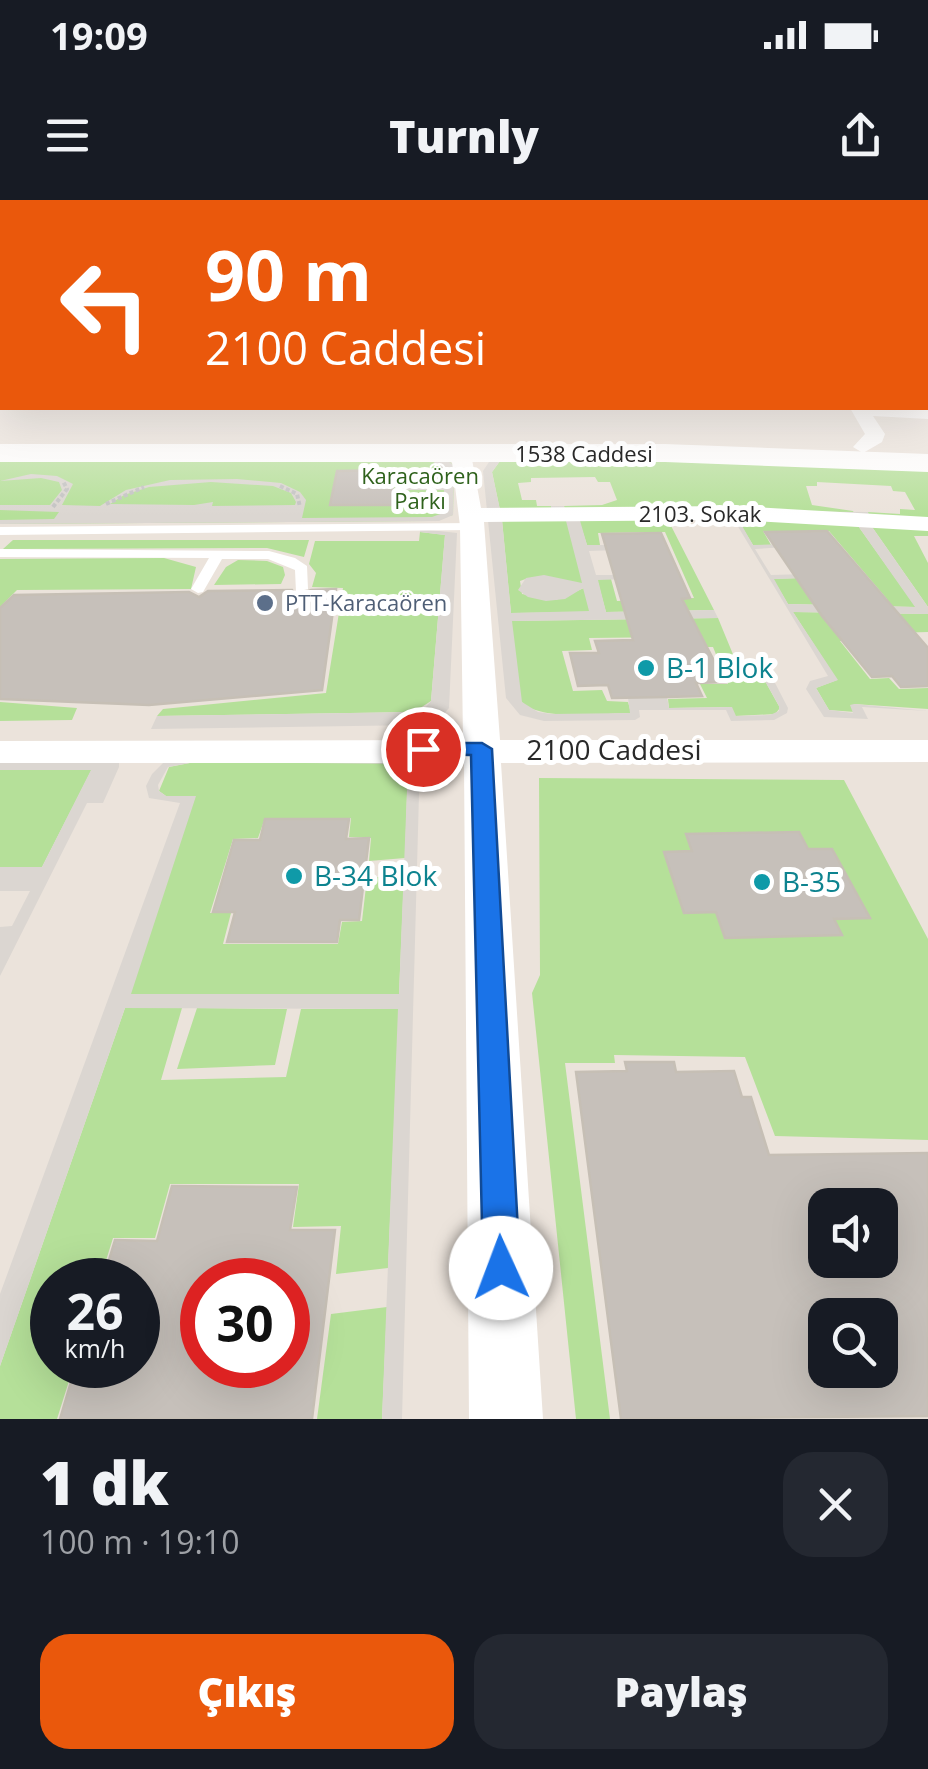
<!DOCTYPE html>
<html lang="tr">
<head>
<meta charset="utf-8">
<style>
  :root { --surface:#171b24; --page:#242831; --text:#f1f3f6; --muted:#9ea1a6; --accent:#ea580c }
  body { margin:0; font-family:"Open Sans",sans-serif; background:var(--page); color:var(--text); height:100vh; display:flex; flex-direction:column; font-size:38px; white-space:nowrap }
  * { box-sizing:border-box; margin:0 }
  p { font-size:32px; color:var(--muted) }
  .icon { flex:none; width:55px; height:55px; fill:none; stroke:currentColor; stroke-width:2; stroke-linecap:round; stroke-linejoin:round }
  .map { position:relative; height:1219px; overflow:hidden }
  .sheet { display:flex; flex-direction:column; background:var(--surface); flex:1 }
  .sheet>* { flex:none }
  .top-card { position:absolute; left:0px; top:0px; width:930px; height:210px; box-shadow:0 10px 40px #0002; background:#ea580c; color:#fff; overflow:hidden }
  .fabs { position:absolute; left:808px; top:988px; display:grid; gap:20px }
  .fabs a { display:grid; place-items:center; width:90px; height:90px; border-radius:20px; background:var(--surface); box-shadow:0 10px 40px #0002; font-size:50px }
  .speed { position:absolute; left:30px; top:1058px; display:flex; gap:20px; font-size:50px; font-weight:700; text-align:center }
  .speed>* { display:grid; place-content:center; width:130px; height:130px; border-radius:50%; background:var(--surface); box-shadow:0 10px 40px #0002; line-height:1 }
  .speed small { font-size:25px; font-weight:400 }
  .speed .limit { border:15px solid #d22; background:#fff; color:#111 }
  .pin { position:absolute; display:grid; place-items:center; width:85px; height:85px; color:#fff; margin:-42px; border:5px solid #fff; border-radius:50%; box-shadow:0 2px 10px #0007 }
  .me { position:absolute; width:110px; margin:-55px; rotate:358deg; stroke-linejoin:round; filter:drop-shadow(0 0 8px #0008) }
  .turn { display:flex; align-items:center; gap:35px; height:210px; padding:0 40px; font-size:45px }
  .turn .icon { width:130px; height:130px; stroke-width:2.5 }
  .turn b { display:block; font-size:70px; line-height:85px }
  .round { display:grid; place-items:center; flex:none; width:105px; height:105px; border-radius:30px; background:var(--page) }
  .overview { display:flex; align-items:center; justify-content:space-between; height:170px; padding:0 40px }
  h1 { font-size:60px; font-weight:800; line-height:75px }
  .button { display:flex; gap:20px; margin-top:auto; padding:20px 40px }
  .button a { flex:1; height:115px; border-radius:30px; background:var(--accent); color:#fff; font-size:40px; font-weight:800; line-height:115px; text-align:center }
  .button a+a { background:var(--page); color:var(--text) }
  .status { display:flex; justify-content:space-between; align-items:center; height:70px; padding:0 50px; background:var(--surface); direction:ltr }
  .status svg { height:28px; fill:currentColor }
  header { display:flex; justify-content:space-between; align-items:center; height:130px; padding:0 40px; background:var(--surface); font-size:45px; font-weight:800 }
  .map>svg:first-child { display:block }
  .green { fill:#b5e099 }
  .plaza { fill:#dbd6d1; fill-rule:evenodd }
  .building { fill:#c6c0ba; stroke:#c6bfb5; stroke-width:2.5; fill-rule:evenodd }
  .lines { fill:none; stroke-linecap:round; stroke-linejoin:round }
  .path { stroke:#c3c3c3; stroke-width:4; stroke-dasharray:4 2.5; stroke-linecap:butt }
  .lane { fill:#fff; fill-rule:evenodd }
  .street { fill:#fff; fill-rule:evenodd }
  .secondary { fill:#fff; fill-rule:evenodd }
  .route { fill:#1a73e8; stroke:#114b97; stroke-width:2.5 }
  .service-dot { fill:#5c6f8a; stroke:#fff; stroke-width:4 }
  .culture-dot { fill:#0f9aa8; stroke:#fff; stroke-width:4 }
  .labels { text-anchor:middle; stroke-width:10; stroke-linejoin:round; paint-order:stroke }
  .far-street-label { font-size:22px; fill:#292929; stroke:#fff }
  .far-park-label { font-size:22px; fill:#2f621c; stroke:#fff }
  .far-service-label { font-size:22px; fill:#4e5e75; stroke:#fff; text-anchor:start }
  .culture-label { font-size:28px; fill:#0d838f; stroke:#fff; text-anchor:start }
  .street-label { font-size:28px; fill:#292929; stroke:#fff }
</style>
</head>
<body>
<div class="status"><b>19:09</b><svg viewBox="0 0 49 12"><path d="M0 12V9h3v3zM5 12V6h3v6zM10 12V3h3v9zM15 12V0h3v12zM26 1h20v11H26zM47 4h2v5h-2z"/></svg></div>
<header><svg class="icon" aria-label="menu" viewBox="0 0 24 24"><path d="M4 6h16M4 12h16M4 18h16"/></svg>Turnly<svg class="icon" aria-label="share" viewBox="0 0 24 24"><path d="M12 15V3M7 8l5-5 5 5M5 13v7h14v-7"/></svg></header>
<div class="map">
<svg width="928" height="1219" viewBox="0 0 928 1219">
  <rect width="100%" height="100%" fill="#ebe3db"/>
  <!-- green -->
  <path class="green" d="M0 258 450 262 454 266 453 315 428 321 0 324Z
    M681 260 928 270V320L869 316 868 312 900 314V309L915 310 905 292 893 291 891 286 817 282V286H806L812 305 853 311 855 315 565 310 564 306 602 305 617 300 610 282H598L595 277 531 278V282L518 283 522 300H536L537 306H551V310H500L492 272 500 261Z
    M666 316 714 410 606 412 597 379H611L617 401 694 398 665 332 598 333 600 345H587L578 317Z
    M566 317 583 384C558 383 546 371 520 381L522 394 556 400 584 388 590 412 511 413 502 320Z
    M736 317 856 323 916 407 788 404 773 379 797 378 811 400 887 399 829 331H763L771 345H753Z
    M870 324 928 328V336H914L928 363V407Z
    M420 332 445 335 431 501 414 512 157 516 163 509 326 493 343 388 312 387 316 373 309 364 315 341H419Z
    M13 340H309L304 357 267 348 3 349Z
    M164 358 196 367 191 389 17 390 0 407V359Z
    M238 360 267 361 283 367 285 375 281 384 214 385 226 367Z
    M793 412 928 414V432L859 434 863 441H840L870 479 889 478 899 489 928 488V509L854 504 855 512 829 510 816 488 837 480Z
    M718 418 744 481H765L780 508 775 514 735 516 731 507 669 508 668 499 707 498 700 484H728L713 447H682L676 437 589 438 592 450 562 451 573 491 602 490 607 501 628 502 631 513C607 513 537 522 521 501 513 490 513 438 511 421Z
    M0 502 77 508 72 520 0 521Z
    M195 562 408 563 405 658 369 661 371 638 349 637 351 618H265L258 638 233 639 210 713H231L223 744H338L342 722 362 721 367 678 404 675 399 794H130L195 597 166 596 159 591 169 567Z
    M92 569 42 667H0V570Z
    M539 578 844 580 928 739V940L775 936 745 857 614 855 615 863H565L610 1219H576L532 793 540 775Z
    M125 808H182L161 880 286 877 301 809H399L388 1068 336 1074 341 1026 293 1027 299 984H170L155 1038H113L100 1080H52V1165H74L57 1219H0V1166Z
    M197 808 287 809 275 865 177 869Z
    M387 1107 382 1219H317L331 1114Z"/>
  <!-- plaza -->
  <path class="plaza" d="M446 259 454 266 453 315 439 321 0 324V320L54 319 59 312 0 310V305H50L62 290 59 282 41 278 0 281 31 274 57 276 73 284 62 305 100 306 126 290 170 280 237 279 281 283 300 292 306 300 302 318 432 317 443 313 444 290H395V284H443V269L432 261ZM211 282 273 286 291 293 296 302 295 305 212 306 213 302 194 305 110 304 124 295 149 287Z
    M491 259 500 261 492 272 500 310 551 309V306H564L565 310 868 312 870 324 928 407V414L793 412 838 480 816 488 829 510 853 513 850 505 854 504 928 511 862 507 868 519 824 517 806 489 810 481 828 476 734 320 669 321 665 316 579 317 587 345H615L617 350 589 351 596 375H626L627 379 598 380 606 412 714 410 718 418 512 421 522 502 538 512 551 514 630 513 628 498 667 497 669 508 732 507 736 516 770 515 779 511V506L765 481H774L788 508 787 513 774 520 731 521 726 510H639L640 517 635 520 544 521 520 515 506 498 483 271ZM565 317 582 383 544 375 526 378 518 390 528 397 546 401 565 399 583 388 589 411 511 413 502 320ZM737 317 856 323 915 407 788 404 774 379 809 378 807 374 771 375 755 349 786 347 784 344 753 345Z
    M420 329 457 333 449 508 441 517 420 525 151 529 157 516 414 512 426 507 431 501 445 335 420 332Z
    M420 557 402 1219H382L398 809 125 808 0 1166V1094L180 603 149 598 146 586 152 574 163 563 180 558ZM195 562 408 564 399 794H131L196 596H166L159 591 158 585 168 567Z
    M0 561 119 563V567L103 603H87L0 776V727L12 726 30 691H0V667H42L91 570H0Z"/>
  <!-- building -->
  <path class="building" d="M394 270 391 305H330L337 271Z
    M827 331 928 448V486L901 487 892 476 872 477 822 416 765 332Z
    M661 333 690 398 682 399 725 482 696 483 702 496 667 497 612 498 608 485 578 486 570 453H599L595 441 633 440 602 334Z
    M336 389 322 490 149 505 0 499V408L14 395 189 392 199 397 208 391 292 390 297 396 311 390Z
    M265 619H349L346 639 369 638 359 720H340L337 742H227L235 712H213L234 640H260Z
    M799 632 808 649H832L870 718 834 719 842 735 725 738 716 712 684 713 664 652 692 651 686 634Z
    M625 862H674L676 872 734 871 742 897H751L769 955 928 953V1216L621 1219 576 872 627 871ZM825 1005H880V1060H825ZM825 1115H880V1170H825Z
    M172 986 297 987 290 1030H335L312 1219H60L76 1165H138V1080H103L115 1040 157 1041ZM202 1080H288V1165H202Z"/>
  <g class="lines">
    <!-- path -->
    <path class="path" d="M280 286 297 294 300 307
      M106 304 144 287
      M53 307 67 289 63 281"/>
    <!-- lane -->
    <path class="lane" d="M476 323 478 326 472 330 0 335V327Z
      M0 349 269 351 295 358 307 366 308 389 296 392 295 370 268 359H222L203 392 198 393 191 389 209 358 0 357Z"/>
    <!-- street -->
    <path class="street" d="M928 207V219L873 216 885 234 882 242 863 253 853 247 865 234 850 208Z
      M461 248 471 254 481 308 734 306 928 317V331L734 320 484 322 500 540H928V562L501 563 543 1219H469L464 563H0V541L463 540 460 326 451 254Z"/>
    <!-- secondary -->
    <path class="secondary" d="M2 178V193L0 194V179Z
      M0 244H665L928 254V272L665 262H0Z"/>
  </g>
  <!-- sky -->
  <linearGradient id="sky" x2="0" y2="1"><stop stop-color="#78c0e9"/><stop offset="0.46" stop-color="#f6f2ef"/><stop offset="1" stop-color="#f6f2ef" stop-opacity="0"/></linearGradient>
  <rect width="928" height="316" fill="url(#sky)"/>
  <!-- route -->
  <path class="route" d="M423 543H482L492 549 520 1068 514 1081 501 1086 488 1081 483 1068 471 555 416 554 413 549Z"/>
  <!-- markers -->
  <circle class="service-dot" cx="265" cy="403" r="10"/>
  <g class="culture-dot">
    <circle cx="646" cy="468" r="10"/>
    <circle cx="294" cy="676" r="10"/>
    <circle cx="762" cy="682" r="10"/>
  </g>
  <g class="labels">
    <!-- far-street labels -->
    <g class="far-street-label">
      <text x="584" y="262">1538 Caddesi</text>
      <text x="700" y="322">2103. Sokak</text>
    </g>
    <!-- far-park labels -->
    <g class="far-park-label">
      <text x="420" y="284">Karacaören<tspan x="420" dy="25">Parkı</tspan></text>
    </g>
    <!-- far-service labels -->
    <g class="far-service-label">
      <text x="285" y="411">PTT-Karacaören</text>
    </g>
    <!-- culture labels -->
    <g class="culture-label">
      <text x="666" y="478">B-1 Blok</text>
      <text x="314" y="686">B-34 Blok</text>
      <text x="782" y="692">B-35</text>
    </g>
    <!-- street labels -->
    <g class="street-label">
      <text x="614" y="560">2100 Caddesi</text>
    </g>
  </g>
</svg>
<div class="fabs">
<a><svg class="icon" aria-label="sound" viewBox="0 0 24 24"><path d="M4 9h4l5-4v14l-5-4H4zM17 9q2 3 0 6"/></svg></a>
<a><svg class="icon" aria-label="search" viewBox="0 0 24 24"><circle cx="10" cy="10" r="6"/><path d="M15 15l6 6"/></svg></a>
</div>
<div class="speed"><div>26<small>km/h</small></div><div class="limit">30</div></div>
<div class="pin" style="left:423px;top:549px;background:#d93025"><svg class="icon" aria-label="arrive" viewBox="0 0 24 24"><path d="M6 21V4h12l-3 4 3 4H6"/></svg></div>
<svg class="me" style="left:501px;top:1068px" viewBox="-20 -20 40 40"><circle r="19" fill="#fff"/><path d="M0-13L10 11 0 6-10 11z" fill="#1a73e8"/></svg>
<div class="top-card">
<div class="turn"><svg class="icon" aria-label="left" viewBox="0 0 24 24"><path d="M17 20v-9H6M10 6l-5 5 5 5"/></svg><div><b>90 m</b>2100 Caddesi</div></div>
</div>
</div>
<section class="sheet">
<div class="overview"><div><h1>1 dk</h1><p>100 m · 19:10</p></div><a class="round"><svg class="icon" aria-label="close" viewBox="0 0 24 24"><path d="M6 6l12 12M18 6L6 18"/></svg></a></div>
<div class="button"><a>Çıkış</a><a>Paylaş</a></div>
</section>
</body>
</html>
